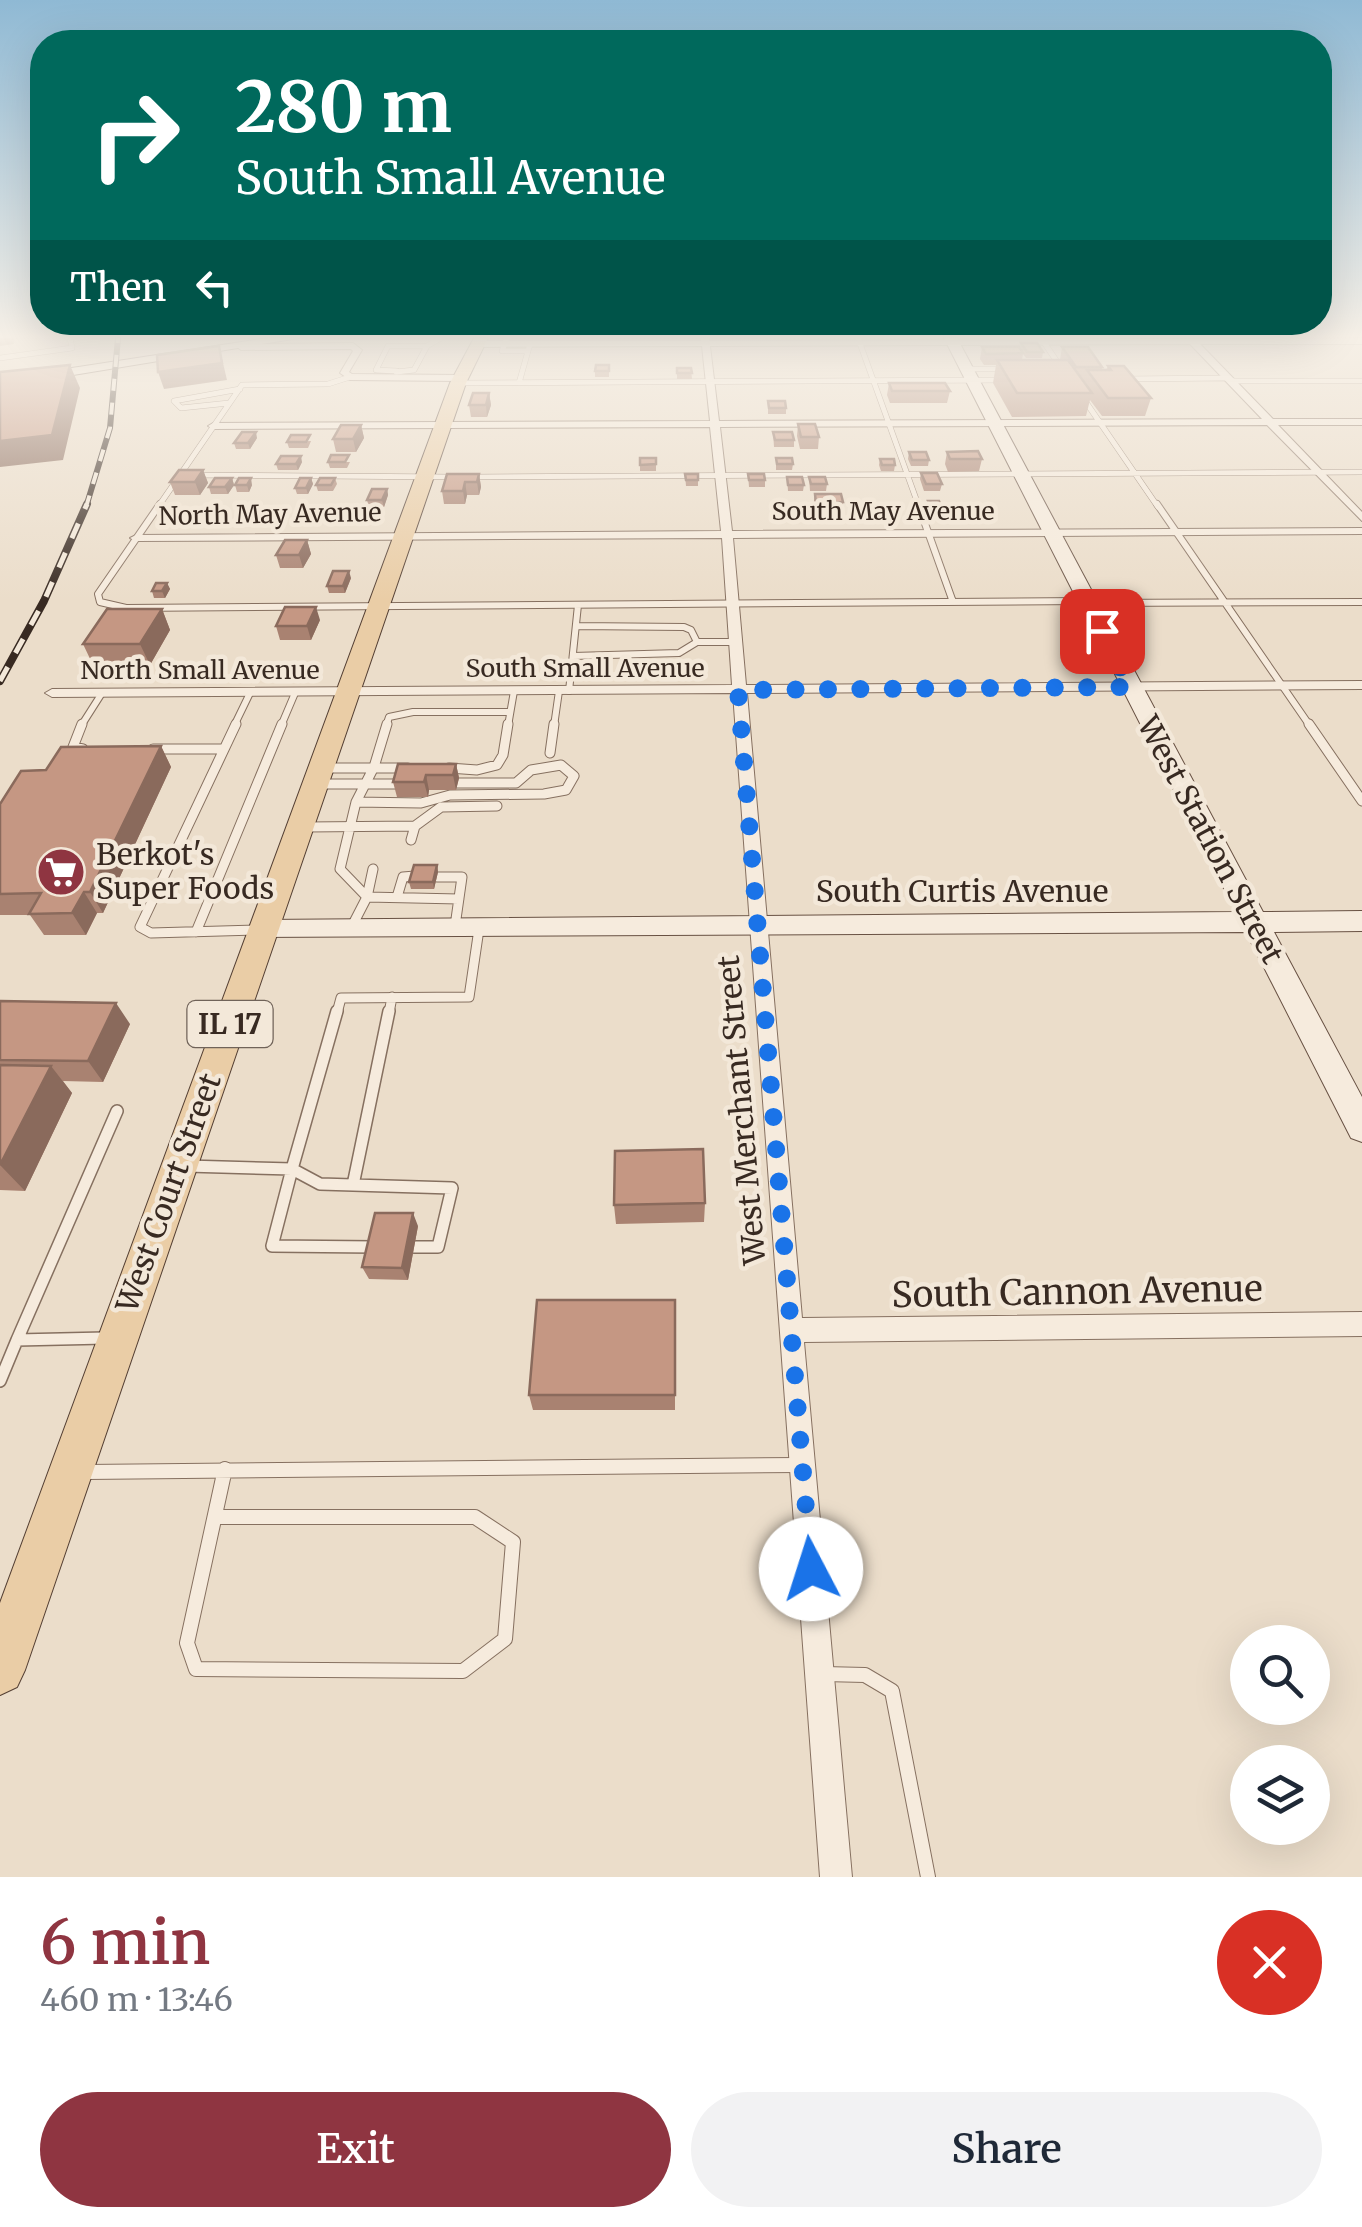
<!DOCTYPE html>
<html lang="en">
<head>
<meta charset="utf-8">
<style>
  :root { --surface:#fff; --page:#f2f2f3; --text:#1f2937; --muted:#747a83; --accent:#8f3541 }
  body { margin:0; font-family:Merriweather,serif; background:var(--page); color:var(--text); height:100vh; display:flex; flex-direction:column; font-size:38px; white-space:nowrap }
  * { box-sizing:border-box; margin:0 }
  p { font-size:32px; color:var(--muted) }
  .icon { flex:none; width:55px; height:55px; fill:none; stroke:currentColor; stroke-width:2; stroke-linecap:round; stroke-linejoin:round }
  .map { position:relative; height:1877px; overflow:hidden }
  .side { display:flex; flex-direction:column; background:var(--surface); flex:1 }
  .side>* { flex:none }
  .hud { position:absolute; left:30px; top:30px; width:1302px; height:305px; border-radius:40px; box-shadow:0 10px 40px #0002; background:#00695c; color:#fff; overflow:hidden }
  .fabs { position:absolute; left:1230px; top:1625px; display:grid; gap:20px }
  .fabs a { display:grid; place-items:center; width:100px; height:100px; border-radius:50%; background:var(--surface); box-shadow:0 10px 40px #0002; font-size:50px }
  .pin { position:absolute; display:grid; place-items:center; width:85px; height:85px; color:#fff; margin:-42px; border-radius:20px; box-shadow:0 5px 15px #0006 }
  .me { position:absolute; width:110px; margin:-55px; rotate:355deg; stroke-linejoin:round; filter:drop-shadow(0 0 8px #0008) }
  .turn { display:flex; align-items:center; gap:35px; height:210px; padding:0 40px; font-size:45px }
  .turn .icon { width:130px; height:130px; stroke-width:2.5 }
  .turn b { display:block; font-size:70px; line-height:85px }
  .then { display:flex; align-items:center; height:95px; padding:0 40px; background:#0003; gap:20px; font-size:38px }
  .round { display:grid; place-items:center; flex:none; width:105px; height:105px; border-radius:52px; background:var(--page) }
  .head { display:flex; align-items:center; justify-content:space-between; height:170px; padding:0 40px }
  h1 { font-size:60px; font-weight:600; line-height:75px; color:var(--accent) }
  .action { display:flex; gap:20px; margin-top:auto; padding:20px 40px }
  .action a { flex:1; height:115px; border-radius:60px; background:var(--accent); color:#fff; font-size:40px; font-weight:600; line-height:115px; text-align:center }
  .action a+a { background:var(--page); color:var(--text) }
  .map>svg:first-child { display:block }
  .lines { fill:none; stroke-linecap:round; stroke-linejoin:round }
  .lane-far4-casing { stroke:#867060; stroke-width:6 }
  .lane-far3-casing { stroke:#867060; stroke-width:8 }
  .lane-far2-casing { stroke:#867060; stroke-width:11 }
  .lane-far1-casing { stroke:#867060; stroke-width:14 }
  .lane-casing { stroke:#867060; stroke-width:16 }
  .street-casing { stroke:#867060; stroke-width:2 }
  .secondary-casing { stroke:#685143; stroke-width:2 }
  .primary-casing { stroke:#543f33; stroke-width:2 }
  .lane-far4 { stroke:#f6ebdd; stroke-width:5 }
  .lane-far3 { stroke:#f6ebdd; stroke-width:6 }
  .lane-far2 { stroke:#f6ebdd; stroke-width:9 }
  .lane-far1 { stroke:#f6ebdd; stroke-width:11 }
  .lane { stroke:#f6ebdd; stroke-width:14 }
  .street { fill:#f6ebdd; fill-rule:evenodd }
  .secondary { fill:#f6ebdd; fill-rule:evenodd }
  .primary { fill:#eacda6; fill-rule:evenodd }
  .rail-far1-casing { stroke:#382a22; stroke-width:6 }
  .rail-casing { stroke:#382a22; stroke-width:8 }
  .rail-far1 { stroke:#f3e8d9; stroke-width:4; stroke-dasharray:12; stroke-linecap:butt }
  .rail { stroke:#f3e8d9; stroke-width:5; stroke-dasharray:16; stroke-linecap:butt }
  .wall { fill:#a98271 }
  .shaded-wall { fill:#8a6a5c }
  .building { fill:#c59783; stroke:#8a6a5c; stroke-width:2.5 }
  .route { stroke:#1a73e8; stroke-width:18; stroke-dasharray:0 32.4 }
  .labels { text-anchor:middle; stroke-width:9; stroke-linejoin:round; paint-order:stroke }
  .far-street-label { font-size:25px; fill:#382a22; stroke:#f3e8d9 }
  .shield { fill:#f3e8d9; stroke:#706359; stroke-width:2.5 }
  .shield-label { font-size:28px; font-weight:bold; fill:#382a22 }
  .street-label { font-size:30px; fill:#382a22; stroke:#f3e8d9 }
  .poi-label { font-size:30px; fill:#382a22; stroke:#f3e8d9; text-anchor:start }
  .near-street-label { font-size:35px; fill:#382a22; stroke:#f3e8d9 }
</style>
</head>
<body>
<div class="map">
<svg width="1362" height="1877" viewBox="0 0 1362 1877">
  <rect width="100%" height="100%" fill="#ebddca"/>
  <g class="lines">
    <!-- lane-far4 casing -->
    <g class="lane-far4-casing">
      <path id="lane-far4" d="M507 338 502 351H528
        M858 338 919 507
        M1041 338 1062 369
        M0 358 72 348 70 338
        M966 369H1003
        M397 371 376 370 388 346H427L441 338
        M396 372 414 370 427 346
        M1125 379 1228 378
        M1231 381H1362
        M458 383 1005 380
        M519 383 530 344
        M1083 398 1158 507
        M229 403 181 408 174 401 240 389
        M195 475 454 477
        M470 477 1362 472
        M158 507 242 385 328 384 350 377"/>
    </g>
    <!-- lane-far3 casing -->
    <g class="lane-far3-casing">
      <path id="lane-far3" d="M160 504 98 594 100 602 126 608 1086 601
        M918 504 953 602
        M1157 504 1310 726
        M1090 603 1362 602
        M697 642H735
        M573 656 679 653 697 642 691 630 684 627 576 626
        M569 691 578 605
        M81 726 102 693
        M234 726 250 693
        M281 726 295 693
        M386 726 389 717 413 712H510
        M508 726 514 691
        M554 726 559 691"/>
    </g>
    <!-- lane-far2 casing -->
    <g class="lane-far2-casing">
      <path id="lane-far2" d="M82 724 73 747 83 749
        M236 724 140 927 151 933 257 930
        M1309 724 1362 801
        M153 749H223
        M550 753 554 724
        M323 768H408
        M449 768 477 770 497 765 503 755 508 724
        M318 784H400
        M356 802 421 803 450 795 544 794 566 790 574 776 561 765 531 770 516 783H457
        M415 826 441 807 497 806
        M307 827 415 826 411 840
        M437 877H462L455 926
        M367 897 340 869 356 802 374 767 387 724
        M367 897 373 869
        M397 897 403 877 415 876
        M351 928 367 897 459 899
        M196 932 282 724
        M337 1013 341 998 469 997 479 929
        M389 1013 392 997"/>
    </g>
    <!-- lane-far1 casing -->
    <g class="lane-far1-casing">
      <path id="lane-far1" d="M187 1166 292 1169 337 1011
        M353 1185 452 1188 438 1247H414
        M375 1247 272 1246 292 1169 320 1184 353 1185 389 1011
        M17 1340 117 1111
        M0 1381 17 1340 105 1338"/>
    </g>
    <!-- lane casing -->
    <g class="lane-casing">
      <path id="lane" d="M86 1472 800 1465
        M215 1517H475L513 1542 505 1639 463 1671 196 1669 187 1643 225 1469
        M824 1674 865 1675 892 1691 928 1877"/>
    </g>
    <!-- street casing -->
    <g class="street-casing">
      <path id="street" d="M701 338H709V341L1362 338V344H1200L1273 419H1362V425H1278L1362 512V521L1267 425 720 427 732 531 1362 528V534L733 538 746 685 1362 681V689L747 693 802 1318 1362 1312V1336L804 1342 852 1877H820L733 693 52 697 45 693 52 689 732 685 722 538 136 541 130 538 136 535 721 531 710 427 213 429 208 426 213 423 710 421 702 346 479 347 475 344 479 341H701ZM1190 344 1262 419 719 421 710 346Z
        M353 343 362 350 349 372 352 374 460 375 464 378 460 381 350 380 340 373 353 351 351 349 241 350 237 347 241 344Z"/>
    </g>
    <!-- secondary casing -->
    <g class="secondary-casing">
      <path id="secondary" d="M267 338H299L0 387V379Z
        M944 338H957L1263 912 1362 911V931L1274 932 1362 1097V1142L1351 1138 1246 932 253 937 249 930 253 923 263 920 1236 912Z"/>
    </g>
    <!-- primary casing -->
    <g class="primary-casing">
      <path id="primary" d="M474 338H488L466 383 25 1670 17 1687 0 1695V1603L450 383Z"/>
    </g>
    <!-- lane-far4 -->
    <use href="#lane-far4" class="lane-far4"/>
    <!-- lane-far3 -->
    <use href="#lane-far3" class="lane-far3"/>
    <!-- lane-far2 -->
    <use href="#lane-far2" class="lane-far2"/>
    <!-- lane-far1 -->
    <use href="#lane-far1" class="lane-far1"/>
    <!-- lane -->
    <use href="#lane" class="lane"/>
    <!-- street -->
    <use href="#street" class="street"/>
    <!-- secondary -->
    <use href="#secondary" class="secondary"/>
    <!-- primary -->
    <use href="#primary" class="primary"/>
    <!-- rail-far1 casing -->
    <g class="rail-far1-casing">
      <path id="rail-far1" d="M86 507 110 428 118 338"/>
    </g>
    <!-- rail casing -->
    <g class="rail-casing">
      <path id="rail" d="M0 681 44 601 87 504"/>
    </g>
    <!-- rail-far1 -->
    <use href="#rail-far1" class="rail-far1"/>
    <!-- rail -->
    <use href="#rail" class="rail"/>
  </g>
  <!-- wall -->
  <path class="wall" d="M1021 343 1043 352 1042 358H1026L1023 354 1022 360H1060L1062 347 1102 367V370H1106L1108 366 1151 398 1145 416H1102L1090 400 1086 416 1012 417 993 383 996 365H984L980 359 982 347 1020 349Z
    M609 365V377H595V371Z
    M677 368H691L692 379H677Z
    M889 383 950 391 947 403H890L887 395Z
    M489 393 491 405 487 417H471L469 405Z
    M768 401 786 408V414H768Z
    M798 424 819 437 818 449H800L797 436Z
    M361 425 364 438 356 452H336L333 439Z
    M773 432 794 440V447H774Z
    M257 438 250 449H236L234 443Z
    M311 441 308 448H289L287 442Z
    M909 452 929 460 928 466H911L908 459Z
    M947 452 982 459 979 471 948 472 945 464Z
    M640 458H656V471H640Z
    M776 458 793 464 792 470H776Z
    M880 459 895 465 894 471H881L879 465Z
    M302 462 298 470H278L276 464Z
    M328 462H350L347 468H330Z
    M203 470 208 483 200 495H175L170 482Z
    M921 473 942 484 940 491H924L920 479Z
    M479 474 481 487 479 495H467L465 504H444L442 491Z
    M685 474H698V486H686Z
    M748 474 765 480V487H749Z
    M787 477 804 485 803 491H788Z
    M809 477 827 484 826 491H810Z
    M232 478 234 485 228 494H211L209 487Z
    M311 478 313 484 308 494H297L295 488Z
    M335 478 337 484 333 491H318L316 485Z
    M235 485H252L249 492H237Z
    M387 489 388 495 384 507H369L367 500Z
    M815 494 843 502 841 516 815 517 813 507Z
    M928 501 942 509 941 515H930L927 508Z
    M307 540 311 554 303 568H280L276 555Z
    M351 578 345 593H329L327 586Z
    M167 583 170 589 165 598H154L152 591Z
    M162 609 170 630 150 665H93L83 644Z
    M320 620 311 640H280L276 626Z
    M161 746 171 767 103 913H97L86 935H44L30 915H0V804L46 770Z
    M456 764 459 778 456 790H429L428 797H397L393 782Z
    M437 865 438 872 434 889H411L409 882Z
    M0 1001 130 1024 103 1082 63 1081 72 1093 25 1191 0 1190Z
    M705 1203 704 1222 616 1224 614 1205Z
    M418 1226 408 1280 369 1279 362 1267Z
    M675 1300V1410H533L529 1395Z"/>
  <!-- shaded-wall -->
  <path class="shaded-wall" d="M0 338H13L14 344 0 346Z
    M219 346 227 380 164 389 158 372Z
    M70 365 80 388 63 460 0 467V441Z
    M489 393 491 405 487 417 486 405Z
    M361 425 364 438 356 452 353 439Z
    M256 432 257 438 250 449 248 443Z
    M301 456 302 462 298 470 296 464Z
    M203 470 208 483 200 495 195 482Z
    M479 474 481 487 479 495 477 482Z
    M232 478 234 485 228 494 225 487Z
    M251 478 252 485 249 492 247 485Z
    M311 478 313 484 308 494 306 488Z
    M465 482 467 495 465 504 463 491Z
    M387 489 388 495 384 507 382 500Z
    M307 540 311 554 303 568 299 555Z
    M349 571 351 578 345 593 343 586Z
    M167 583 170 589 165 598 162 591Z
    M316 607 320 620 311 640 307 626Z
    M162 609 170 630 150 665 140 644Z
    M161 746 171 767 103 913 90 892Z
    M456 764 459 778 456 790 453 775Z
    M426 775 429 790 428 797 424 782Z
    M437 865 438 872 434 889 433 882Z
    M84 892 97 913 86 935 72 913Z
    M116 1003 130 1024 103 1082 88 1061Z
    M51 1066 72 1093 25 1191 0 1165Z
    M413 1213 418 1226 408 1280 402 1268Z"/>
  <!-- building -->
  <path class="building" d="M1021 343H1037L1043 352H1027Z
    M219 346 222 363 158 372 157 355Z
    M982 347H1019L1023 353 986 354Z
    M1062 347H1088L1102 367H1076Z
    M997 360H1068L1092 393H1017Z
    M70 365 52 435 0 441V372Z
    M596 365H609V371H595Z
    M1108 366H1124L1151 398H1108L1087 370H1111Z
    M677 368H691L692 373H677Z
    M889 383H945L950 391H892Z
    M473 393H489L486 405H469Z
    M768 401H785L786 408H769Z
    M798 424H815L819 437H801Z
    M341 425H361L353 439H333Z
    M242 432H256L248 443H234Z
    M773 432H792L794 440H775Z
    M291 435H310L306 442H287Z
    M978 451 982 459H950L947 452Z
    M909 452H926L929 460H912Z
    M331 455H349L345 462H328Z
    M281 456H301L296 464H276Z
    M640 458H656V464L640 465Z
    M776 458H792L793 464H777Z
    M880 459H894L895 465H882Z
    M179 470H203L195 482H170Z
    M921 473H937L942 484H926Z
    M447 474H479L477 482H465L463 491H442Z
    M685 474H698V480H686Z
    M748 474H764L765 480H749Z
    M787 477H802L804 485H788Z
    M809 477H825L827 484H811Z
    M215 478H232L225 487H209Z
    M239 478H251L247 485H235Z
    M300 478H311L306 488H295Z
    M320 478H335L331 485H316Z
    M372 489H387L382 500H367Z
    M815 494H841L843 502 816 504Z
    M928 501H939L942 509H931Z
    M285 540H307L299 555H276Z
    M333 571H349L343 586H327Z
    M156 583H167L162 591H152Z
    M285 607H316L307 626H276Z
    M107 609H162L140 644H83Z
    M161 746 90 892H84L72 913 29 914 41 893 0 894V804L21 771 46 770 61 747Z
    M398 764H456L453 775H426L424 782H393Z
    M414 865H437L433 882H409Z
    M0 1001 116 1003 88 1061 0 1060Z
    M0 1065 51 1066 0 1165Z
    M703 1149 705 1203 614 1205 615 1151Z
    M375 1213H413L402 1268 362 1267Z
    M537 1300H675V1395H529Z"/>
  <!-- sky -->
  <linearGradient id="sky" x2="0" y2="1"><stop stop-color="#8fb9d4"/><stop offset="0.56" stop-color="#f6f0e7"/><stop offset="1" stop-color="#f6f0e7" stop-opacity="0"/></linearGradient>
  <rect width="1362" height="601" fill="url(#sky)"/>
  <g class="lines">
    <!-- route -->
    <path class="route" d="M811 1569 738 690 1130 687 1102 631"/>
  </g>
  <!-- icons -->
  <defs>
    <g id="supermarket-disc" transform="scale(2.5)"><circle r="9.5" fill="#8f3541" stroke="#f3e8d9"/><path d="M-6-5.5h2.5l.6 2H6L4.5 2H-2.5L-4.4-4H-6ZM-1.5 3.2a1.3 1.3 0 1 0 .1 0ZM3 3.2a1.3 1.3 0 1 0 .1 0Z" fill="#fff"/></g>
  </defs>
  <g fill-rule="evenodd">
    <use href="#supermarket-disc" x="61" y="872"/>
  </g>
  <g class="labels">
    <!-- far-street labels -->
    <g class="far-street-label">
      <text x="883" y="520">South May Avenue</text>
      <text transform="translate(270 514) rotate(-1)" y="9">North May Avenue</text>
      <text x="585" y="677">South Small Avenue</text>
      <text x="200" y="679">North Small Avenue</text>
    </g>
    <!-- shield labels -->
    <rect class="shield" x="187.5" y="1001" width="85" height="46" rx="8"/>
    <g class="shield-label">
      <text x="230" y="1034">IL 17</text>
    </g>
    <!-- street labels -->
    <g class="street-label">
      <text transform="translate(1210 840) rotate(62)" y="10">West Station Street</text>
      <text x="962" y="902">South Curtis Avenue</text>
      <text transform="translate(742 1110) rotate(-95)" y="10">West Merchant Street</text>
      <text transform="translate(169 1193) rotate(-70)" y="10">West Court Street</text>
    </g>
    <!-- poi labels -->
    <g class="poi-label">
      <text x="96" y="865">Berkot's<tspan x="96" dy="34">Super Foods</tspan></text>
    </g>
    <!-- near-street labels -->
    <g class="near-street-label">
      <text transform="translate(1077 1292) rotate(-1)" y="12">South Cannon Avenue</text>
    </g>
  </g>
</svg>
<div class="fabs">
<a><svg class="icon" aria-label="search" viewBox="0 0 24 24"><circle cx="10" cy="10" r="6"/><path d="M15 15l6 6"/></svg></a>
<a><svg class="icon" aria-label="layers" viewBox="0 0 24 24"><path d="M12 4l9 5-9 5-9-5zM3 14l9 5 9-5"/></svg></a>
</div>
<div class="pin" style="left:1102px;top:631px;background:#d93025"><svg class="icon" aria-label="arrive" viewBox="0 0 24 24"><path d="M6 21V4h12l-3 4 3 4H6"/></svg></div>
<svg class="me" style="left:811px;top:1569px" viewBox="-20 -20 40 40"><circle r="19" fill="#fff"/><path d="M0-13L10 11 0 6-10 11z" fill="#1a73e8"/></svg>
<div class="hud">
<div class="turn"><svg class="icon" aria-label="right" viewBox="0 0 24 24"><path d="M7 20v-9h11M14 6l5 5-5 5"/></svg><div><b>280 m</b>South Small Avenue</div></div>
<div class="then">Then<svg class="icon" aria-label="left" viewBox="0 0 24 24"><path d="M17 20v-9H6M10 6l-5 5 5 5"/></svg></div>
</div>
</div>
<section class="side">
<div class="head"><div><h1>6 min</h1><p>460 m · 13:46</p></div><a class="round" style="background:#d93025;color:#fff"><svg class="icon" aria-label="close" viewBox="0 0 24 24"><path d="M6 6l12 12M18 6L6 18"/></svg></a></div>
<div class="action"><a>Exit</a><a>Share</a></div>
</section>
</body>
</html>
